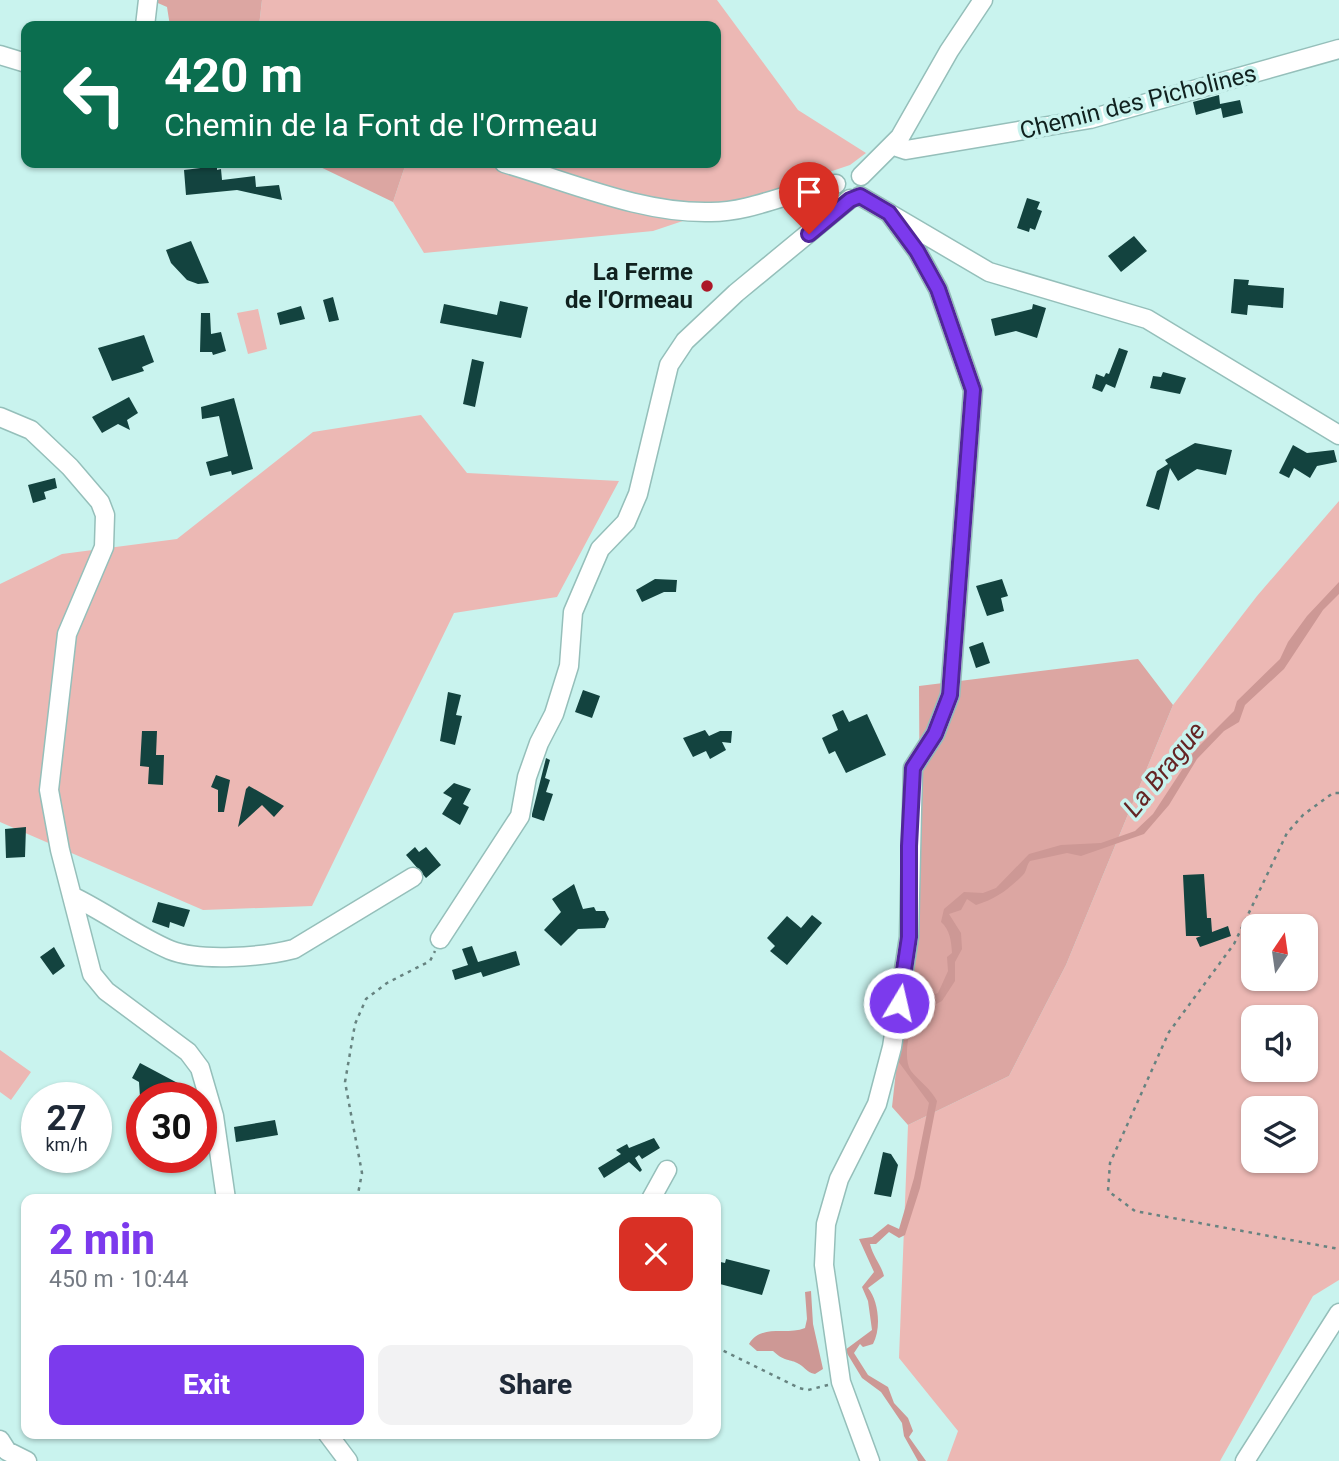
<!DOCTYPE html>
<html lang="en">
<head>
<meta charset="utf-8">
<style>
  :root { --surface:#fff; --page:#f2f2f3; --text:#1f2937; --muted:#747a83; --accent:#7c3aed }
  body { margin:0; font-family:Roboto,sans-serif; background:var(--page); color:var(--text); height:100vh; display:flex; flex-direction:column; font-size:26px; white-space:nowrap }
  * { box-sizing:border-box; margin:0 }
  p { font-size:23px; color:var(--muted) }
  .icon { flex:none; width:38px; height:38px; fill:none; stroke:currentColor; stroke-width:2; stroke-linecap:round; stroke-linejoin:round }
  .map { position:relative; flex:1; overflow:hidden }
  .side { position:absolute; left:21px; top:1194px; width:700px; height:245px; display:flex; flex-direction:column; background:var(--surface); border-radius:14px; box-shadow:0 2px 5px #0004 }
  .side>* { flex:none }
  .banner { position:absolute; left:21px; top:21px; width:700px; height:147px; border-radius:14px; box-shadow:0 2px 5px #0004; background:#0b6e4f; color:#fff; overflow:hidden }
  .needle { width:46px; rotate:13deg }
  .controls { position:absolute; left:1241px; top:914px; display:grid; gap:14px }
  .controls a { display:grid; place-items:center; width:77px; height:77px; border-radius:14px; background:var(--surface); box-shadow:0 2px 5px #0004; font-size:35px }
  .speed { position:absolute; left:21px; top:1082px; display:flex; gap:14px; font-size:35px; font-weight:700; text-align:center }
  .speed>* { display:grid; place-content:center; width:91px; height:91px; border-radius:50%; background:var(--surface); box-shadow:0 2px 5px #0004; line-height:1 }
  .speed small { font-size:18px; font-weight:400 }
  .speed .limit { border:10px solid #d22; background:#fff; color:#111 }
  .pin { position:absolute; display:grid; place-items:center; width:60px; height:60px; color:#fff; margin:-72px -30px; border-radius:50% 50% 50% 0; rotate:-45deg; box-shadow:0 0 7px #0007 }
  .pin .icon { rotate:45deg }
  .me { position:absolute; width:77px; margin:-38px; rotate:9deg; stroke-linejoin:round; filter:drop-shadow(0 0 5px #0008) }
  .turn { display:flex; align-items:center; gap:24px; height:147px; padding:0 28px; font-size:32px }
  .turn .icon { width:91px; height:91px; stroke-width:2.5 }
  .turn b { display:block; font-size:49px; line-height:60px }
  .round { display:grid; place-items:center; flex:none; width:74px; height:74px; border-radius:14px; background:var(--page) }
  .headline { display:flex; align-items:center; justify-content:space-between; height:119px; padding:0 28px }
  h1 { font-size:42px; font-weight:800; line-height:52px; color:var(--accent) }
  .cta { display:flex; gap:14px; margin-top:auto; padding:14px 28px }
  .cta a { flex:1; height:80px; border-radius:14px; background:var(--accent); color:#fff; font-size:28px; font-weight:800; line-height:80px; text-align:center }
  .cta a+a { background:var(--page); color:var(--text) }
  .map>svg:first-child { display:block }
  .green { fill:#ecb8b4; fill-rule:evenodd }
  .forest { fill:#dca6a2 }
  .water { fill:#cd9895 }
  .building { fill:#13433f }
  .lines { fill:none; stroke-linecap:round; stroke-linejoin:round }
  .minor-casing { stroke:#95bfba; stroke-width:21 }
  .path { stroke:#678380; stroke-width:2.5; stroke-dasharray:3.5 5; stroke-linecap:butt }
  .minor { stroke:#fff; stroke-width:18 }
  .route-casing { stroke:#51269a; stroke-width:18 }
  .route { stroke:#7c3aed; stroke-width:12 }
  .poi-dot { fill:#ac1828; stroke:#c9f3ee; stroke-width:2.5 }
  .labels { text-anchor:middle; stroke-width:7; stroke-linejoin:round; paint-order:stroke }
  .street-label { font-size:24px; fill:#10211f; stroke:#c9f3ee }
  .poi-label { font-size:24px; font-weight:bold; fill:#10211f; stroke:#c9f3ee; text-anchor:end }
  .water-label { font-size:26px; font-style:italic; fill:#652424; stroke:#c9f3ee }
</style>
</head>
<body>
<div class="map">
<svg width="1339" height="1461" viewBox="0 0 1339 1461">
  <rect width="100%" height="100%" fill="#c9f3ee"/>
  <!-- green -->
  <path class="green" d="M262 0H717L798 110 866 153 850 165 653 231 424 253 393 202 406 163H716V26H259Z
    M258 309 267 349 248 354 237 313Z
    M421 415 467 473 619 481 557 597 454 613 312 906 203 910 0 822V584L62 554 177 539 313 432Z
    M1339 501V1280L1313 1296 1220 1461H947L958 1431 899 1358 908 1125 1009 1076 1066 965 1173 705 1257 596ZM1253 926H1306V978H1253ZM1253 1017H1306V1069H1253ZM1253 1108H1306V1160H1253Z
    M0 1050 31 1072 11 1100 0 1092Z"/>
  <!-- forest -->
  <path class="forest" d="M151 0H262L259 26H170L167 7Z
    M312 163H406L393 202Z
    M1138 659 1173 705 1066 965 1009 1076 908 1125 892 1107 920 853 919 686Z"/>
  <!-- water -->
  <path class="water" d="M1339 582V594L1323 610 1284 669 1245 705 1239 722 1224 731 1197 759 1169 805 1144 834 1081 856 1067 853 1030 861C1026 866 1027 871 1023 875 1008 890 996 899 976 905L967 899 961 910 949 914 961 933 962 949 955 962V981L942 1001 915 1015C910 1027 902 1058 911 1071 919 1081 931 1089 937 1101L920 1188 905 1235 899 1238 889 1232 876 1244H870C873 1257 881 1264 884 1276L868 1288C878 1300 882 1327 873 1344L863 1347 860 1344 854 1353 868 1375 888 1387 894 1403 908 1418 913 1431 909 1437 926 1461H918L904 1436 902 1423 881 1392 862 1378 845 1350 872 1330 868 1301 862 1287 874 1272 859 1239 872 1237 888 1224 899 1229 914 1178 929 1103 898 1061 910 1006 917 1000 938 993 948 971 947 957 952 953C951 940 950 930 941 922L944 909 964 892 983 893 996 888 1029 854 1061 845 1101 843 1135 831 1153 814 1195 750 1234 711 1237 701 1280 659 1288 642 1307 616Z
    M811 1291 813 1324 823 1369 815 1374C806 1372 806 1368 799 1364 789 1358 786 1363 773 1351H757L749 1344C762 1323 786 1336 805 1328L807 1319 805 1292Z"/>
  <!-- building -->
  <path class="building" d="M1219 95 1220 104 1240 100 1243 113 1223 118 1221 108 1196 115 1193 102Z
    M217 166V170L221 169 222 180 255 176 256 187 279 185 282 200 237 190 186 195 184 170Z
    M1027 198 1040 202 1037 209 1042 211 1035 230 1030 228 1029 232 1017 228Z
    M1134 236 1147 251 1121 272 1108 256Z
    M191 241 209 283 198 284 187 280 171 263 166 250Z
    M1234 279 1249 280 1248 285 1284 288 1283 308 1248 305 1247 315 1231 313Z
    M333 297 339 320 329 322 323 300Z
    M500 301 528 307 521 338 440 323 444 304 497 315Z
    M1033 304 1046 308 1037 338 1016 331 995 336 991 319 1032 309Z
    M301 306 305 319 280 325 277 313Z
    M201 313H210L211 334 221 332 226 351 213 355 212 352H200Z
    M144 335 154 362 142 367 144 371 112 381 98 348Z
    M1119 348 1128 351 1115 388 1106 384 1102 392 1092 388 1096 374 1104 377 1106 373 1109 374Z
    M472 359 484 362 475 407 463 404Z
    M1163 372 1186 378 1180 394 1150 388 1153 376 1161 377Z
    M129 397 138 413 127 420 130 430 118 424 102 433 92 417Z
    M234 398 253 469 232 475 231 471 210 476 206 462 228 456 219 416 202 419 201 407Z
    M1195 443 1232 450 1226 475 1197 469 1178 481 1170 468 1159 510 1146 506 1157 471 1168 464 1165 460Z
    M1293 445 1307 453 1334 450 1337 462 1317 466 1310 478 1294 468 1289 478 1279 473Z
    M55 478 57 488 44 492 46 499 33 503 28 485Z
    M655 579 677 580 676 592H664L642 602 636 590Z
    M1002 579 1008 596 1001 598 1004 611 987 616 976 586Z
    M983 642 990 663 976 668 969 647Z
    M583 690 600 696 592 718 575 712Z
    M448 692 461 695 456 715 462 716 455 745 440 741Z
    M843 710 849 722 867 714 886 755 846 773 835 751 829 754 822 738 838 730 832 715Z
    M705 730 709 736 720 731H732L731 743 722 742 726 750 710 759 706 751 693 757 683 738Z
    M142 731H157L156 755H164L163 785 148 784 149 767 140 766Z
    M546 758 550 760 545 778 550 780 546 792 553 794 544 821 532 817V814Z
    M216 775 230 780 224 812H218V790L211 787Z
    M454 783 471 789 463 804 469 807 460 825 442 814 452 798 443 793Z
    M249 786 284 806 274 817 262 805 238 827 246 789Z
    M26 827 25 857 6 858 5 829Z
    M415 847 419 852 426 847 441 865 426 878 406 855Z
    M1204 874 1207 918H1211L1212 932 1228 926 1231 936 1200 947 1196 938 1201 936H1186L1183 875Z
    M574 884 583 909 594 907 596 911H605L609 919 605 928 578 929 561 946 544 930 561 912 552 899Z
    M158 902 190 910 184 927 170 922 169 928 152 922Z
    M812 915 822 923 787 965 770 951 775 946 767 938 787 916 801 928Z
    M472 946 478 962 516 951 520 965 483 977 481 972 455 980 452 970 468 965 462 949Z
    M54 947 65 966 53 975 40 957Z
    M140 1063 187 1088 183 1096 164 1087V1097H140L139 1082 132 1078Z
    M275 1120 278 1135 236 1142 234 1127Z
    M654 1138 660 1148 642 1159 639 1155 635 1158 642 1170 640 1172 629 1162 604 1178 598 1168 621 1154 616 1150 627 1144 629 1148Z
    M883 1152 891 1154 898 1165 891 1197 874 1194Z
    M726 1259 770 1270 762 1295 716 1283V1261L725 1263Z"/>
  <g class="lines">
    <!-- minor casing -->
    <g class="minor-casing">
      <path id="minor" d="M145 26 148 0
        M0 55 26 63
        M894 146 906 150 1090 119 1339 49
        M504 163C570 182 642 214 711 212 754 212 794 189 836 184
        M861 176 900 137 949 51 983 0
        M860 196 889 213 917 251 938 289 973 390 950 695 935 734 913 768 909 937 892 1047 877 1104 839 1179 826 1224 824 1265 841 1382 870 1461
        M892 215 989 272 1147 319 1339 435
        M0 417 31 430 70 467 100 502 105 515 104 547 67 634 49 790 60 850 92 974 106 991 188 1052 200 1068 214 1116 226 1199
        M74 897C107 913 137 936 170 950 200 962 263 957 294 949L413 877
        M440 939 520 816 527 777 539 743 554 714 569 666 573 612 600 549 626 522 638 494 669 365 685 341 736 293 850 199
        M651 1199 667 1170
        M327 1433 348 1461
        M0 1440 7 1451 27 1461
        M1245 1461 1339 1313"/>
    </g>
    <!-- path -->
    <path class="path" d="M1339 793H1333L1303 815 1287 833 1234 944 1169 1032 1110 1163 1108 1191 1135 1211 1339 1249
      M357 1199 362 1173 345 1082 355 1024 366 999 387 983 430 961 435 951
      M716 1347 799 1388 808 1390 828 1385"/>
    <!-- minor -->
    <use href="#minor" class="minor"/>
  </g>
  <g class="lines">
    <!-- route casing -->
    <g class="route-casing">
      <path id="route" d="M809 234 850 200 860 196 889 213 917 251 938 289 973 390 950 695 935 734 913 768 909 846V937L899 1003"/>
    </g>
    <!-- route -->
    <use href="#route" class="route"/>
  </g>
  <!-- markers -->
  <circle class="poi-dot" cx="707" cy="286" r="7"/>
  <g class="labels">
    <!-- street labels -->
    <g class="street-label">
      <text transform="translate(1138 102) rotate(-14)" y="8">Chemin des Picholines</text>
    </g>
    <!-- poi labels -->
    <g class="poi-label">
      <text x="693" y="280">La Ferme<tspan x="693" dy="28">de l'Ormeau</tspan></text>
    </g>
    <!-- water labels -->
    <g class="water-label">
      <text transform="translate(1164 769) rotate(-51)" y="9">La Brague</text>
    </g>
  </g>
</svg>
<div class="controls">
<a><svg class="needle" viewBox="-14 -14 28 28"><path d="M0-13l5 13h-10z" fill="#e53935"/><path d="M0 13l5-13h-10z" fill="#747a83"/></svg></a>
<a><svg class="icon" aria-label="sound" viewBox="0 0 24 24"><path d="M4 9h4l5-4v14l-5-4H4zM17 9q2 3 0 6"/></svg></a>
<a><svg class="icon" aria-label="layers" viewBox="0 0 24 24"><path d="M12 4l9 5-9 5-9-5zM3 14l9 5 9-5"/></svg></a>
</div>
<div class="speed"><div>27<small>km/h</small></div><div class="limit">30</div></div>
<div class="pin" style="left:809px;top:234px;background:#d93025"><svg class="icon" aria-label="arrive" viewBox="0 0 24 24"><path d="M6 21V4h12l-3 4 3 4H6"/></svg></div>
<svg class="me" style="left:899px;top:1003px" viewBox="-20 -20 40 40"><circle r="17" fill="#7c3aed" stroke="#fff" stroke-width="3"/><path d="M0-11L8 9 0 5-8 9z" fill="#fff"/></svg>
<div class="banner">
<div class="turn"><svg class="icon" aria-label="left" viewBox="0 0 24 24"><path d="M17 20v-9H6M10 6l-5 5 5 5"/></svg><div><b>420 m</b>Chemin de la Font de l'Ormeau</div></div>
</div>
<section class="side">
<div class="headline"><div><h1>2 min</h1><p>450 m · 10:44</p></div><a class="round" style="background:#d93025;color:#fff"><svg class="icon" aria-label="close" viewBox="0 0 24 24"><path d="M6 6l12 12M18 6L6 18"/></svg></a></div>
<div class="cta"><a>Exit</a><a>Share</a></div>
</section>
</div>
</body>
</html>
